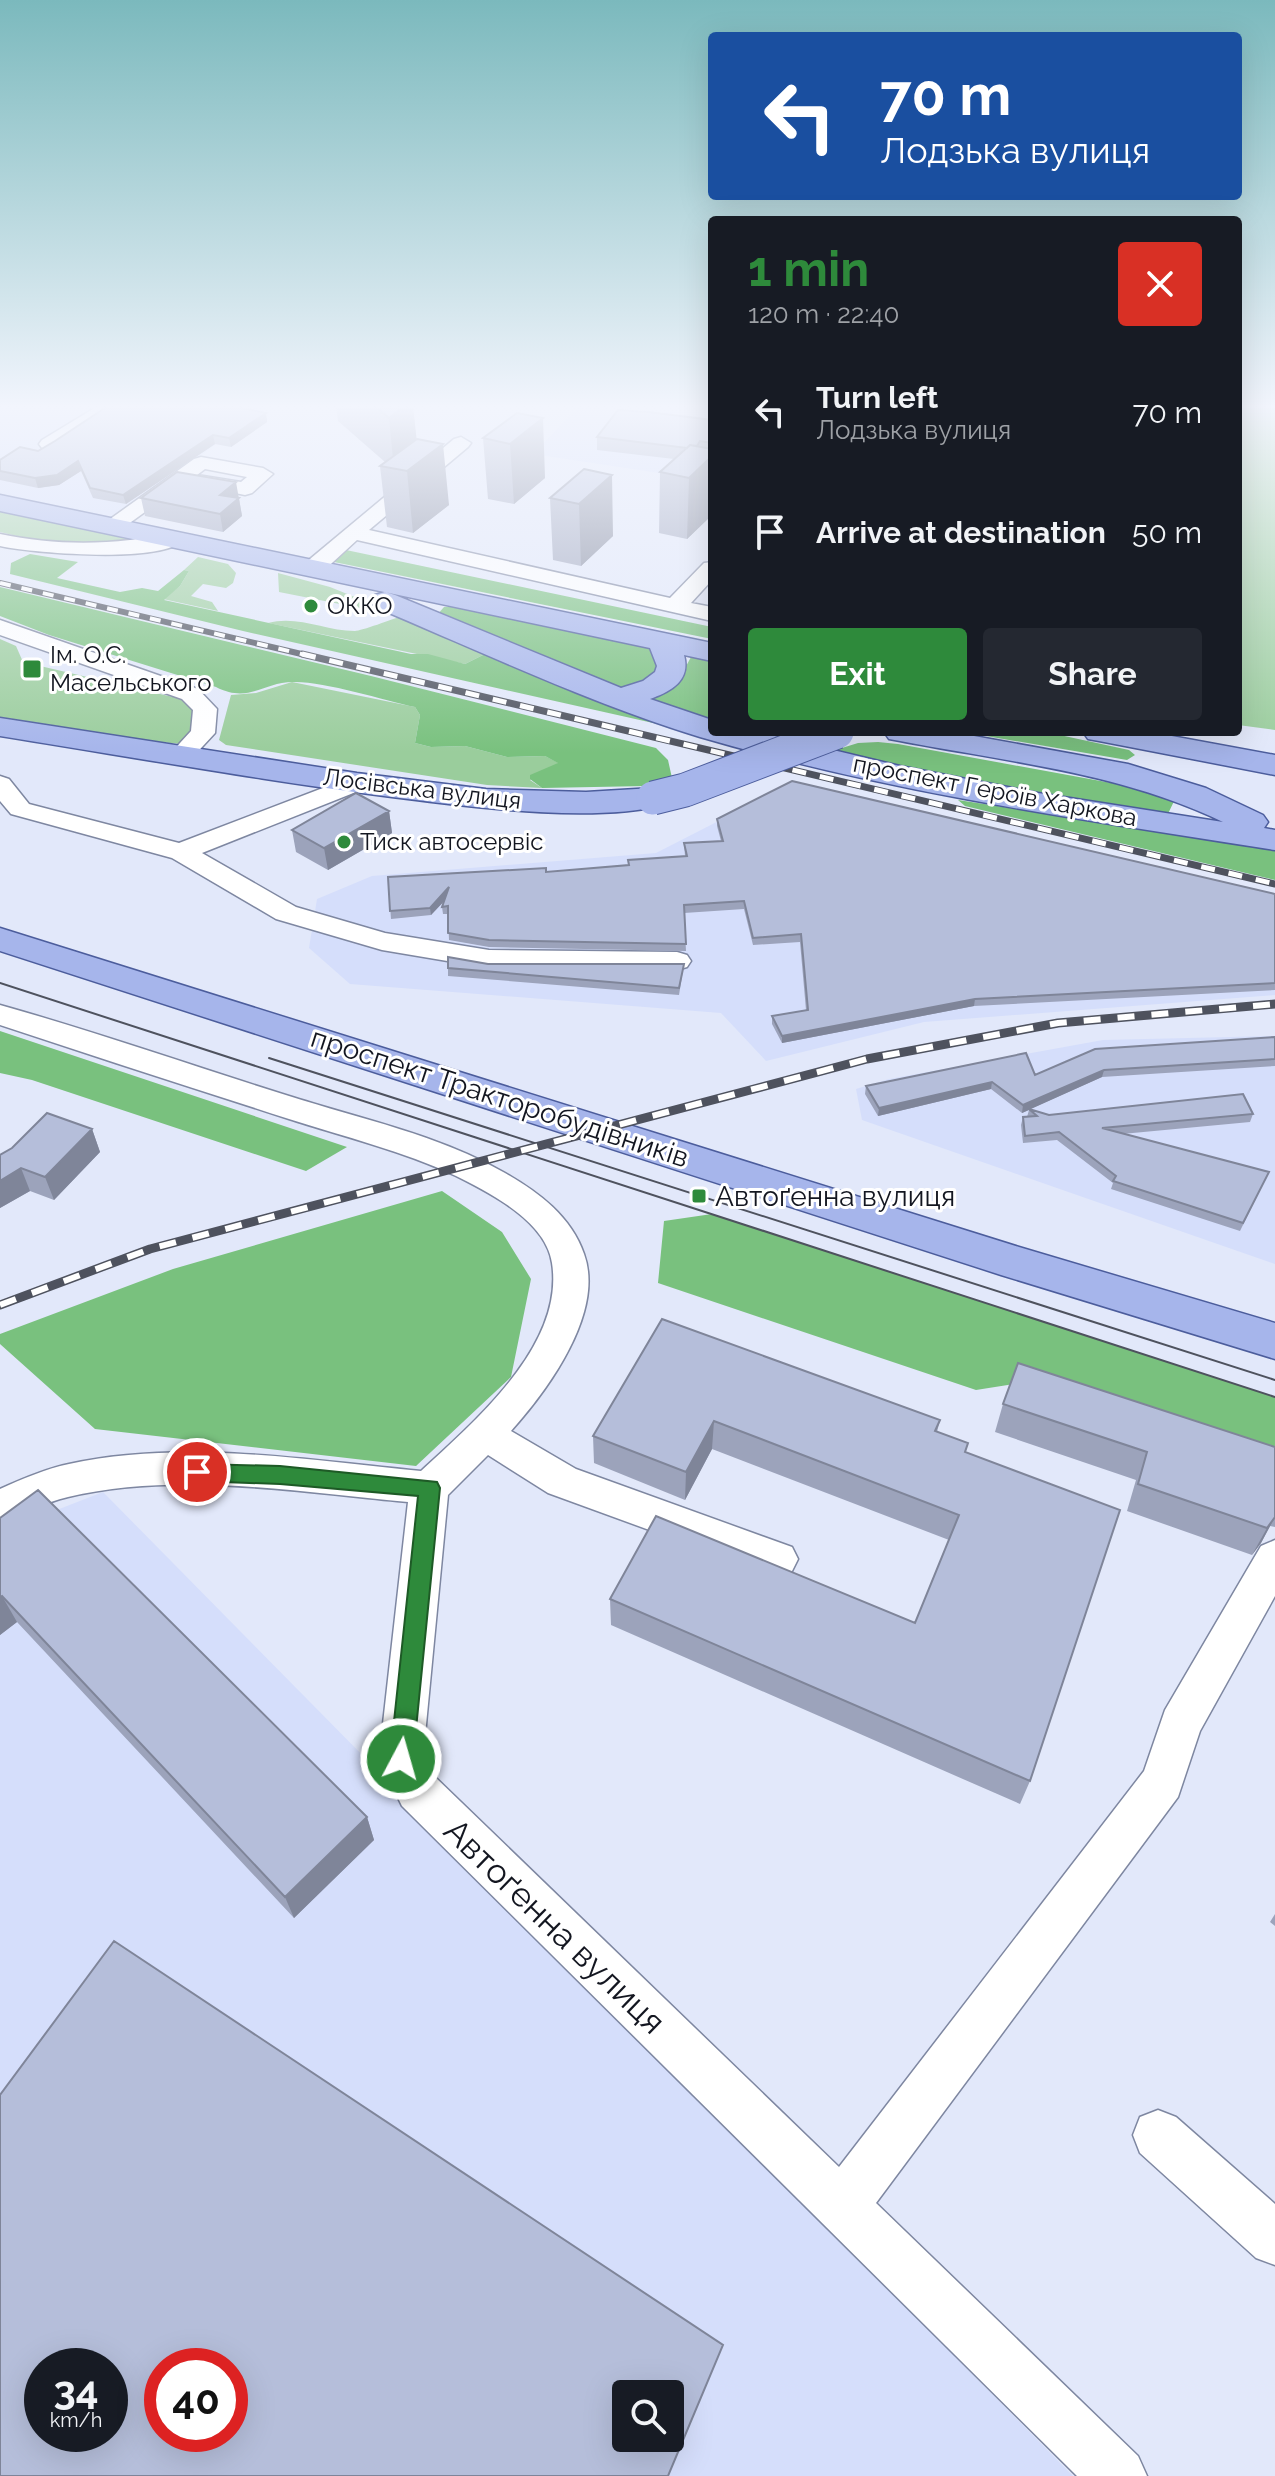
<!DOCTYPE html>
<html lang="en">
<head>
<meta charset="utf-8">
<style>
  :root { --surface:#171b24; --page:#242831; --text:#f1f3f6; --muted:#9ea1a6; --accent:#2e8a3b }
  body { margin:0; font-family:Raleway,sans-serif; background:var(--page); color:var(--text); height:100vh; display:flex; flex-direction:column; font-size:30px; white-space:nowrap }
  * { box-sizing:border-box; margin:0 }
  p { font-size:26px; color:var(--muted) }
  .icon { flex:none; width:44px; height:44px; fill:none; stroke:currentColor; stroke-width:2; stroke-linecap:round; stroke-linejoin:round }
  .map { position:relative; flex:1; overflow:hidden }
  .details { position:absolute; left:708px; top:216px; width:534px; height:520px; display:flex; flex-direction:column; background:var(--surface); border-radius:8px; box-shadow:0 8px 32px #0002 }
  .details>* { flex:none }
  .hud { position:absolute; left:708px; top:32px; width:534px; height:168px; border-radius:8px; box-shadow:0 8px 32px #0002; background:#1a4fa0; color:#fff; overflow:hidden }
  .controls { position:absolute; left:612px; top:2380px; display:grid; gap:16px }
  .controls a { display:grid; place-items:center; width:72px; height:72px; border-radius:8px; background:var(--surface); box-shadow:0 8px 32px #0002; font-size:40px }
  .speed { position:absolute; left:24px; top:2348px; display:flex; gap:16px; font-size:40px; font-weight:700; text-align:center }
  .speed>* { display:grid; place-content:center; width:104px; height:104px; border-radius:50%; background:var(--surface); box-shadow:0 8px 32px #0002; line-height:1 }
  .speed small { font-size:20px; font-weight:400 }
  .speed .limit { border:12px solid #d22; background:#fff; color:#111 }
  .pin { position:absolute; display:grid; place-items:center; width:68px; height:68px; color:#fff; margin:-34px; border:4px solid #fff; border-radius:50%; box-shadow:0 2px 8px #0007 }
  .me { position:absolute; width:88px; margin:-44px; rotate:6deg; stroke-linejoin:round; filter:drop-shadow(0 0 6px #0008) }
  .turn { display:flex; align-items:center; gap:28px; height:168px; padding:0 40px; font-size:36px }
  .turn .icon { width:104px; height:104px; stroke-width:2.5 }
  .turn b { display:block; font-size:56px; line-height:68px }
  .round { display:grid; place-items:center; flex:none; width:84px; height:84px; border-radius:8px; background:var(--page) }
  .head { display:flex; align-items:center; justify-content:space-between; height:136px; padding:0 40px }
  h1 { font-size:48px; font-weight:700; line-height:60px; color:var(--accent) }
  .cta { display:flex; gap:16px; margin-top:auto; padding:16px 40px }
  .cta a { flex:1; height:92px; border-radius:8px; background:var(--accent); color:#fff; font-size:32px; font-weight:700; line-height:92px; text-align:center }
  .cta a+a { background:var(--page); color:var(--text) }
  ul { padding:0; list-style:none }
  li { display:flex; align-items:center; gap:24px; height:120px; padding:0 40px }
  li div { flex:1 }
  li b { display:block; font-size:30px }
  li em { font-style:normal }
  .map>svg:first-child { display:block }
  .built { fill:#d5defb; fill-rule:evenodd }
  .green { fill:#9acd9c }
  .forest { fill:#79c17e }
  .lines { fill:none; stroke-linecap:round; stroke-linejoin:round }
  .minor-casing { stroke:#7e87a1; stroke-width:3 }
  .major-casing { stroke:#4c5d9c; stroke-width:3 }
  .minor { fill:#fff; fill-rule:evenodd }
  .major { fill:#a6b5eb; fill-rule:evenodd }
  .tram { stroke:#4e525e; stroke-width:2 }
  .rail-far2-casing { stroke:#4e525e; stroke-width:6 }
  .rail-far1-casing { stroke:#4e525e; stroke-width:7 }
  .rail-casing { stroke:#4e525e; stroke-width:9 }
  .rail-far2 { stroke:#fff; stroke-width:4; stroke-dasharray:11; stroke-linecap:butt }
  .rail-far1 { stroke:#fff; stroke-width:5; stroke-dasharray:14; stroke-linecap:butt }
  .rail { stroke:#fff; stroke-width:6; stroke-dasharray:17; stroke-linecap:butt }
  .major-bridge-casing { stroke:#4c5d9c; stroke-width:35; stroke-linecap:butt }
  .major-bridge { stroke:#a6b5eb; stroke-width:33 }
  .wall { fill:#9ca3bb }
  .shaded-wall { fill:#7f8599 }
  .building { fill:#b5beda; stroke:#7f8599; stroke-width:2; fill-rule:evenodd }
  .route { fill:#2e8a3b; stroke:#1e5a26; stroke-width:2 }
  .poi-dot { fill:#2e8a3b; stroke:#fff; stroke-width:3 }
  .labels { text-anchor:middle; stroke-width:6; stroke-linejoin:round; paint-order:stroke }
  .far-poi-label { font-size:24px; fill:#131620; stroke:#fff; text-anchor:start }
  .far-street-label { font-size:24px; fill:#131620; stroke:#fff }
  .street-label { font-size:28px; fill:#131620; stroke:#fff }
  .poi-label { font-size:28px; fill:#131620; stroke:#fff; text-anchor:start }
  .near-street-label { font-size:34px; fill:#131620; stroke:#fff }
</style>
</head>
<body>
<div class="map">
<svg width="1275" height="2476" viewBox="0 0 1275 2476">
  <rect width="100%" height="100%" fill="#e2e8fa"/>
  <!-- built -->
  <path class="built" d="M0 406H270L108 521 0 497Z
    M579 406 712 424V481L533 454Z
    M789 785 1275 904V995L924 1022 766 1061 721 1013 350 984 309 948 317 899 372 876 656 853Z
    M1275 1036V1264L862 1120 856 1089 889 1079 1103 1040Z
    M103 1492 1073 2476H0V1550L49 1513ZM42 2366H110V2434H42ZM162 2366H230V2434H162ZM626 2394H670V2438H626Z"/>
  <!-- green -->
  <path class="green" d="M1238 406H1275V730L1238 725Z
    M0 511 129 539 125 541 51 544 0 532Z
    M198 557 228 564 236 573 233 583 226 588 203 584 191 596 212 602 218 611 163 599 180 586 189 571 184 570Z
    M278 573 330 587 372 604 365 609 279 592Z
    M402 616 489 652 465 664 268 623C298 615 325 631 355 631 361 631 393 619 402 616Z
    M0 639 16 646 23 662 203 704 192 745 160 742 0 717Z
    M292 682 415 707 420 715 415 743 431 747 465 746 507 757 545 756 559 763 530 780 542 788 487 785 226 745 219 740 231 695 256 693Z"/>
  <!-- forest -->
  <path class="forest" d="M346 550 712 627V639L334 562Z
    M30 554 78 562 57 578 120 592 142 588 158 591 184 570 189 571 180 586 164 600 411 654H428L465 664 489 652 671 727 243 631 10 574 11 563Z
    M0 587 371 676 656 748 668 760 672 778 646 786 542 788 530 779V775L558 763 545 756 507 757 465 746 431 747 415 743 420 715 415 707C383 700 323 681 293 682 263 682 249 704 216 687L49 635 0 616Z
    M458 606 654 649 661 670 641 683 612 689 437 615 444 607Z
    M691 657 712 662V723L642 701 677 683Z
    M963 732H1046L1129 750 1135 755 1127 760Z
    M878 742 898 744 1177 795 1165 820 829 752 858 743Z
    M958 800 1275 849V880L965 806Z
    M0 1031 347 1147 306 1171 32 1080 0 1073Z
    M442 1191 502 1232 531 1279 511 1377 416 1466 95 1429 0 1344V1334L173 1269Z
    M712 1214 1275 1397V1470L1014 1384 976 1390 658 1283 664 1221Z"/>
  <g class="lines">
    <!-- minor casing -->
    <g class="minor-casing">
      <path id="minor" d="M98 406H120L56 448H42L39 444 42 440Z
        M461 437 471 443 468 447 369 530 670 598 704 563 712 562V580L691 603 712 607V621L357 540 320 574H304L301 569 304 564 454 439Z
        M201 457 263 468 273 474 252 493 245 495 185 483 120 530H106L103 526 106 522 194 459ZM205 469 247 477 241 482 197 475Z
        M0 534C43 543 86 545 130 540 145 538 173 528 183 540 163 564 31 553 0 546Z
        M0 620 198 689 217 709 215 733 190 760H172L169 755 191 731 193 710 182 699 0 635Z
        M357 775 366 778 370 783 366 788 202 853 296 907 385 933 489 950 677 952 687 955 691 961 687 967 677 970 489 968 382 950 276 919 172 858 11 814 0 801V776L9 779 29 804 179 843Z
        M0 1005C97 1032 193 1066 289 1096 361 1119 439 1135 505 1173 538 1192 571 1216 584 1254 605 1312 548 1390 511 1431L576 1469 792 1547 798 1559 792 1571 778 1577 548 1493 488 1455 448 1495 423 1756 434 1776 839 2167 1144 1771 1165 1710 1261 1546 1275 1540V1596L1200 1731 1178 1797 876 2203 1138 2456 1147 2476H1077L402 1806 379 1759 408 1502C298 1492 178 1471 68 1497 45 1502 23 1515 0 1523V1489C22 1479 45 1469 69 1464 183 1439 307 1460 421 1471 475 1421 565 1345 552 1263 546 1221 490 1193 456 1176 403 1151 345 1137 289 1119 193 1088 96 1057 0 1025Z
        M1158 2110 1176 2117 1275 2204V2265L1256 2258 1140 2153 1133 2135 1140 2117Z"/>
    </g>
    <!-- major casing -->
    <g class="major-casing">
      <path id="major" d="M0 495 712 643V661L684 655C691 680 672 691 650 699L712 720V732H758L900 766 1038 793 1223 822C1122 773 1009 762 900 741L889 739 884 732H952L1128 764 1206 788 1263 815 1268 822 1264 828 1275 830V850C1083 820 887 792 700 737 589 703 482 652 375 607L371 601 375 595 385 592 395 595 621 688 643 681 655 672 657 666 650 648 0 511Z
        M0 718 357 773 486 789 586 792 653 788 665 791 670 798 665 805C596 822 487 809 416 800 277 783 138 758 0 736Z
        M1083 732H1150L1275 755V775L1099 741 1088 739Z
        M0 928 1019 1247 1275 1323V1359L1001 1275 0 951Z"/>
    </g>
    <!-- minor -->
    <use href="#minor" class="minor"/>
    <!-- major -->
    <use href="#major" class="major"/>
    <!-- tram -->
    <path class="tram" d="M0 983 1275 1397
      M269 1058 1275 1380"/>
    <!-- rail-far2 casing -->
    <g class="rail-far2-casing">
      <path id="rail-far2" d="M0 583 310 656"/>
    </g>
    <!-- rail-far1 casing -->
    <g class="rail-far1-casing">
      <path id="rail-far1" d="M302 654 1275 884"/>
    </g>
    <!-- rail casing -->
    <g class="rail-casing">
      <path id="rail" d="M0 1305 150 1249 867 1059 1058 1023 1275 1004"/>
    </g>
    <!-- rail-far2 -->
    <use href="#rail-far2" class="rail-far2"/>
    <!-- rail-far1 -->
    <use href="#rail-far1" class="rail-far1"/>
    <!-- rail -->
    <use href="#rail" class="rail"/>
    <!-- major-bridge casing -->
    <g class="major-bridge-casing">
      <path id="major-bridge" d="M653 798 685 790 837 732"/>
    </g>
    <!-- major-bridge -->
    <use href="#major-bridge" class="major-bridge"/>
  </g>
  <!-- wall -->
  <path class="wall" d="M336 406H413L416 439 449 505 413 533 387 527 380 466 385 462 338 421Z
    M243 408 266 413 267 422 231 447 215 444 126 504 93 498 81 471 59 485 38 488 0 480V460L38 451 55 441Z
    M517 413 545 478 514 504 488 499 483 438Z
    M712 420V515L687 539 659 533 660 472 674 459 597 450V437Z
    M584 469 613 536 581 566 553 560 550 498Z
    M141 498H239L242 516 223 532 145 516Z
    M389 811 392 833 328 870 296 852 292 830Z
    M717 819 1275 894V990L974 1006 782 1043 772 1024V1016L806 1010 800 942 753 945 744 909 684 913 686 951 489 947 449 940 448 914H443L442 907 444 901 431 915 391 919 388 877 546 872 628 865V860L685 856 684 843 721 841 717 826Z
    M488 964H684L679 995 448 976V968Z
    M1275 1037V1066L1102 1077 1030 1109 1049 1115 1253 1114 1250 1122 1122 1134 1269 1172 1240 1231 1111 1189 1113 1183 1057 1140 1023 1143 1021 1125 1023 1117H1027L1029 1110 1022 1113 991 1089 878 1116 865 1094 866 1086 1035 1075Z
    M92 1129 100 1152 54 1200 30 1191 0 1208V1155Z
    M662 1319 940 1420 937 1432 966 1452 1030 1781 1020 1804 611 1625 610 1599 915 1623 949 1540 712 1449 685 1500 594 1463 593 1436Z
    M1003 1404 1275 1447V1527L1270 1526 1261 1543 1252 1555 1127 1511 1136 1480 995 1432Z
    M0 1518 367 1817 374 1840 294 1918 17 1622 0 1635Z
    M1275 1914V1926L1270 1922Z"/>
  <!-- shaded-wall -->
  <path class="shaded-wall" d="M404 406H413L418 452 394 469 389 418Z
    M266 413 267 422 231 447 229 438Z
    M543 418 545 478 514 504 510 444Z
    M213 435 215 444 126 504 123 495Z
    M443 444 449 505 413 533 407 471Z
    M712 456V515L687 539 689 478Z
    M78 461 81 471 59 485 38 488 35 478Z
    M612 475 613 536 581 566 579 504Z
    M236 482 242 516 223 532 220 514V495Z
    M389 811 392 833 328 870 324 848Z
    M449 887 450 895 431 915 430 908Z
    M975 999 974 1006 782 1043V1036Z
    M1104 1070 1102 1077 1022 1113 1023 1105Z
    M992 1082 991 1089 878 1116 879 1108Z
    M92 1129 100 1152 54 1200 45 1177Z
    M21 1168 30 1191 0 1208V1181Z
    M714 1421 712 1449 685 1500 686 1472Z
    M1275 1517 1261 1543 1252 1555 1267 1528Z
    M2 1596 17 1622 0 1635V1597Z
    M367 1817 374 1840 294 1918 285 1897Z"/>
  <!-- building -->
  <path class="building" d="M108 406H232L266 413 229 438 213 435 123 495 90 488 78 461 57 475 35 478 0 471V460L20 447 38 451 55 441Z
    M375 406H404L389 418Z
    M618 410 648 412 712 420V443L700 441 697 446 690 445 687 448 597 437Z
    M517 413 543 418 510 444 483 438Z
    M417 439 443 444 407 471 380 466Z
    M690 445 712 449V456L689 478 660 472Z
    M584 469 612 475 579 504 550 498Z
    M177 472 236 482 220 495 239 498 220 514 141 498Z
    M792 781 1275 894V983L975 999 782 1036 772 1016 808 1010 801 934 753 938 744 901 684 905 686 944 489 940 448 933V906L442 907 449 887 430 908 390 911 388 877 546 868V872L629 865 628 860 687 856 684 843 723 841 717 819Z
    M356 793 389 811 324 848 292 830Z
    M448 957 488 964H684L679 988 448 968Z
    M1275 1037V1059L1104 1070 1023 1105 992 1082 879 1108 866 1086 1026 1053 1035 1075 1095 1049Z
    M1243 1094 1253 1114 1102 1128 1269 1172 1243 1223 1113 1181 1116 1176 1059 1132 1025 1136 1023 1117 1037 1116 1029 1109 1049 1115Z
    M47 1113 92 1129 45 1177 21 1168 0 1181V1155L12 1148Z
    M662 1319 940 1420 935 1431 968 1443 965 1452 1120 1510 1030 1781 610 1599 656 1516 915 1623 959 1515 714 1421 686 1472 593 1436Z
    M1018 1363 1275 1447V1517L1267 1528 1138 1484 1147 1452 1003 1404Z
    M38 1490 367 1817 285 1897 2 1596 0 1597V1518Z
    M114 1941 723 2345 668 2476H0V2095ZM42 2366H110V2434H42ZM162 2366H230V2434H162ZM626 2394H670V2438H626Z"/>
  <!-- sky -->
  <linearGradient id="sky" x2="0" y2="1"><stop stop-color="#7bb9bd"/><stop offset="0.54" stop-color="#f2f5fd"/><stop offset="1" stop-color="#f2f5fd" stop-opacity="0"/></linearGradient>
  <rect width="1275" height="753" fill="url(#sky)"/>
  <!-- route -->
  <path class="route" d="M197 1464 280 1466 437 1482 440 1488 413 1759 410 1767 401 1770 393 1767 390 1759 418 1496 280 1484 197 1481 190 1479 187 1472 190 1466Z"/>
  <!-- markers -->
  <g class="poi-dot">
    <circle cx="311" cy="606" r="8"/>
    <rect x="22" y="659" width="20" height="20" rx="4"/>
    <circle cx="344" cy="842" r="8"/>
    <rect x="691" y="1188" width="16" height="16" rx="4"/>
  </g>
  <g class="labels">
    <!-- far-poi labels -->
    <g class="far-poi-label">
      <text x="327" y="614">ОККО</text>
      <text x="50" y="663">Ім. О.С.<tspan x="50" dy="28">Масельського</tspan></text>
      <text x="360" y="850">Тиск автосервіс</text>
    </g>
    <!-- far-street labels -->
    <g class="far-street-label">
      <text transform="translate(422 789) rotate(7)" y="8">Лосівська вулиця</text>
      <text transform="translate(995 791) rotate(11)" y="8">проспект Героїв Харкова</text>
    </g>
    <!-- street labels -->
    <g class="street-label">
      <text transform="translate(500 1097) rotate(18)" y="10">проспект Тракторобудівників</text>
    </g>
    <!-- poi labels -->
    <g class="poi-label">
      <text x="715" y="1206">Автоґенна вулиця</text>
    </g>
    <!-- near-street labels -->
    <g class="near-street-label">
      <text transform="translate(555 1926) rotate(44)" y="12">Автоґенна вулиця</text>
    </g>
  </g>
</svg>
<div class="controls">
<a><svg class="icon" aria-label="search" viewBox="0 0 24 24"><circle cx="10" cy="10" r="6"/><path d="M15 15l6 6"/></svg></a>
</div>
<div class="speed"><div>34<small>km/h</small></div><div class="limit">40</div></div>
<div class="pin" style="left:197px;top:1472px;background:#d93025"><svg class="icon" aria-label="arrive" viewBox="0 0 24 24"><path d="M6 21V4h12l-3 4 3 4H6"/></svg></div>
<svg class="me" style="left:401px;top:1759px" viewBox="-20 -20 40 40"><circle r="17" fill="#2e8a3b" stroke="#fff" stroke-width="3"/><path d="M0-11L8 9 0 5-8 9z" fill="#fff"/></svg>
<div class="hud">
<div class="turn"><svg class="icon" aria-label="left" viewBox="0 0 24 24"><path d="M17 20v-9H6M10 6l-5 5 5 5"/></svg><div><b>70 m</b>Лодзька вулиця</div></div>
</div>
<section class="details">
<div class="head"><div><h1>1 min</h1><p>120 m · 22:40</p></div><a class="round" style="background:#d93025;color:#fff"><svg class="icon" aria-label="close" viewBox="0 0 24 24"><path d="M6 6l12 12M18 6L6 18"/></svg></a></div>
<ul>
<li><svg class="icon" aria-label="left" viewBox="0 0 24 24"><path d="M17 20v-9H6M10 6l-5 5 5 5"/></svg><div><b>Turn left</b><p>Лодзька вулиця</p></div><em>70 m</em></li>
<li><svg class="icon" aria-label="arrive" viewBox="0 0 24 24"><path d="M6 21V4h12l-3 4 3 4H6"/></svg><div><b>Arrive at destination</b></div><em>50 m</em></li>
</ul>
<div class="cta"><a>Exit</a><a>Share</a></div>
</section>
</div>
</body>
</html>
